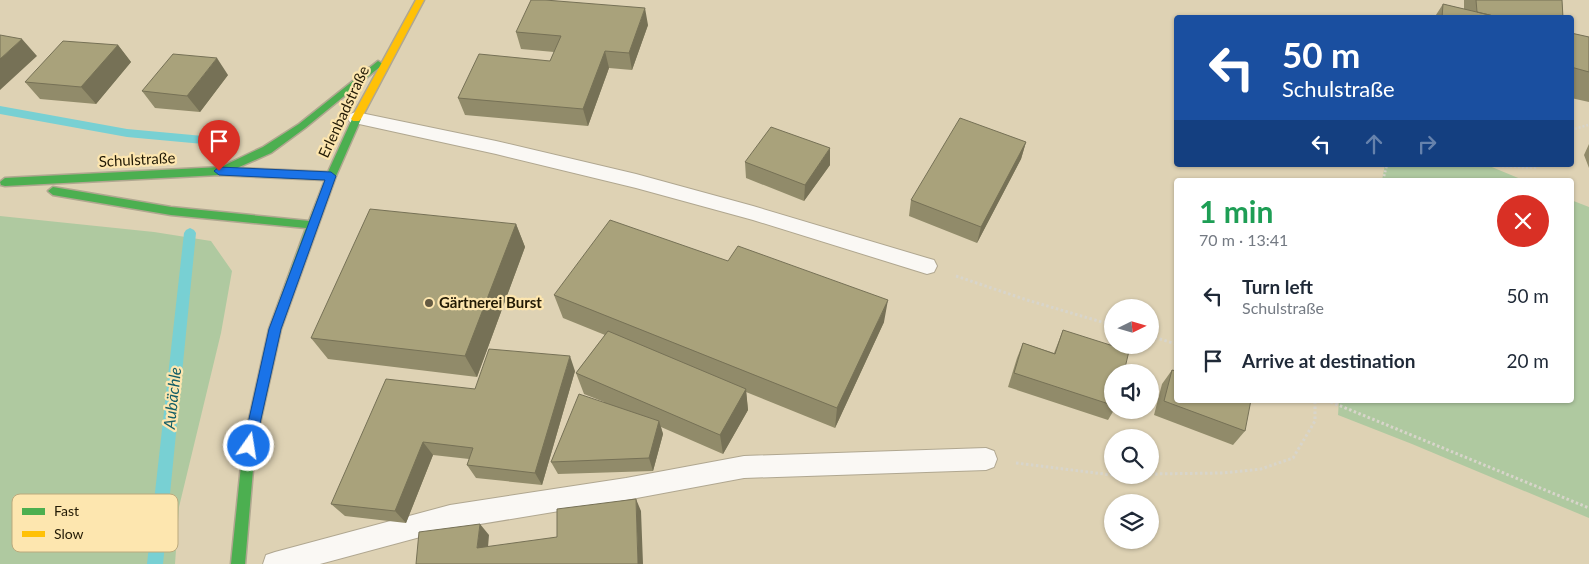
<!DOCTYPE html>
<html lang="en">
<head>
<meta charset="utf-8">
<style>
  :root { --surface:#fff; --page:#f6f6f7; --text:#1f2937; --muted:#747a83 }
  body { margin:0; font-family:Lato,sans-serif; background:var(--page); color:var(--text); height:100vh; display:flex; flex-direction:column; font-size:19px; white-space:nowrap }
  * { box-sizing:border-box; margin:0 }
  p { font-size:16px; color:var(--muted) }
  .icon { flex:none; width:28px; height:28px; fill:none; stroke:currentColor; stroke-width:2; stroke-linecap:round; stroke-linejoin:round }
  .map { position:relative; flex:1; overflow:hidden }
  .drawer { position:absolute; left:1174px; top:178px; width:400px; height:225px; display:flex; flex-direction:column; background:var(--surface); border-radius:5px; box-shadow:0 1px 4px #0004 }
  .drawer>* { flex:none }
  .guide { position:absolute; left:1174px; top:15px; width:400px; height:152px; border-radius:5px; box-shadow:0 1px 4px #0004; background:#1a4fa0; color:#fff; overflow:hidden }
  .needle { width:32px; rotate:85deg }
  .buttons { position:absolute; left:1104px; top:299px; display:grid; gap:10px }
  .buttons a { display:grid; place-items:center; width:55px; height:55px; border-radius:50%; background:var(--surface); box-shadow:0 1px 4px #0004; font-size:25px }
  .pin { position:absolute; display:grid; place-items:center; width:42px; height:42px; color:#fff; margin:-51px -21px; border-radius:50% 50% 50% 0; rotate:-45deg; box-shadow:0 0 5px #0007 }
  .pin .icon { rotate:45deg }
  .me { position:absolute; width:55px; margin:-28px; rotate:13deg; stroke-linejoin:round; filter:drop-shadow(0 0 4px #0008) }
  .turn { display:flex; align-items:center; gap:18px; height:105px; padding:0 25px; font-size:22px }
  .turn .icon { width:65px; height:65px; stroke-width:2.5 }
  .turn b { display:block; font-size:35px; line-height:42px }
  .lanes { display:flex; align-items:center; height:48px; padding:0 25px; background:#0003; justify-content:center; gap:25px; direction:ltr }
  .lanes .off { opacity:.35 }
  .round { display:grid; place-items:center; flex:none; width:52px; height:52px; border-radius:26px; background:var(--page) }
  .summary { display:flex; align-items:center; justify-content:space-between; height:85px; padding:0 25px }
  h1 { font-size:30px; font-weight:700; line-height:38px; color:#1e9e55 }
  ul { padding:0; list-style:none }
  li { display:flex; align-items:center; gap:15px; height:65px; padding:0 25px }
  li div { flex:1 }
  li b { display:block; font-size:19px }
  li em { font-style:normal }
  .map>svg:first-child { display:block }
  .green { fill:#afc9a0 }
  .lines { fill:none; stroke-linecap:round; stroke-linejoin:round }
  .stream { fill:#78d0d3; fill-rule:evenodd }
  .lane-casing { stroke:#b0a790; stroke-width:2 }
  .fast-casing { stroke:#b0a790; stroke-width:3 }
  .slow-casing { stroke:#b0a790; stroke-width:3 }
  .path-far1 { stroke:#d8d5cb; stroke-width:2.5; stroke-dasharray:2 2; stroke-linecap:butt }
  .path { stroke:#d8d5cb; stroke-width:3; stroke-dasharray:2.5 2.5; stroke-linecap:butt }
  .lane { fill:#faf8f4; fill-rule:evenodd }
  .fast { fill:#4caf50; fill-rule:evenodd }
  .slow { fill:#ffc107; fill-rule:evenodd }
  .wall { fill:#918b6a }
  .shaded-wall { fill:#767156 }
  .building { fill:#a9a27b; stroke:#767156 }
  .route { fill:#1a73e8; stroke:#114b97 }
  .poi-dot { fill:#645a42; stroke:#fde6af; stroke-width:2 }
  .labels { text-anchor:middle; stroke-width:4.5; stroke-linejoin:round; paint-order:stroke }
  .street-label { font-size:15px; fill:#221a05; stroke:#fde6af }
  .poi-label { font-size:15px; font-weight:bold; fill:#221a05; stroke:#fde6af; text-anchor:start }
  .water-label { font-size:16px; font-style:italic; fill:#155e67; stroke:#fde6af }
  .key { fill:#fde6af; stroke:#bba97c; stroke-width:1 }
  .key-label { font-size:14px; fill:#221a05 }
</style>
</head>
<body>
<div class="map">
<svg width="1589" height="564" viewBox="0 0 1589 564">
  <rect width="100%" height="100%" fill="#ded2b4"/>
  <!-- green -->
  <path class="green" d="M1385 165H1487L1523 180H1382Z
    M1571 200 1589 207V518L1412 444 1338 415 1339 400H1571Z
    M0 216 154 232 211 241 232 271 221 333 179 507 175 564H0Z"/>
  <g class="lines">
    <!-- stream -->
    <path class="stream" d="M0 106 127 129 225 138 231 142 225 146 127 137 0 114Z
      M190 228 194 230 196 233 163 564H147L184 233 186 230Z"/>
    <!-- lane casing -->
    <g class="lane-casing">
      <path id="lane" d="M356 112 496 141 636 174 753 206 927 258 934 260 937 266 934 272 927 274 753 220 636 188 496 154 350 122 347 118 350 114Z
        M986 448 994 451 997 459 994 467 986 470 744 478 626 500 450 529 320 564H263L266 555 275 552 450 505 626 478 744 456Z"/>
    </g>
    <!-- fast casing -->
    <g class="fast-casing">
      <path id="fast" d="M378 61 383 64 381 66 305 128 271 153 237 168 328 172 353 117H359L361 119 336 176 281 329 255 446 245 564H231L243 446 269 329 306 228 171 215 53 195 48 191 53 187 171 207 309 221 325 180 219 175 5 186 1 185 0 182 5 178 221 167 263 147 299 124Z"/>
    </g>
    <!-- slow casing -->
    <g class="slow-casing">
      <path id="slow" d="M416 0H424L361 119 359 121H353L351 119Z"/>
    </g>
    <!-- path-far1 -->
    <path class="path-far1" d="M1571 130 1588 125
      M1482 165 1535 168 1538 165
      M1383 180 1387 165"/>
    <!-- path -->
    <path class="path" d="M956 276 1027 300 1112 325
      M1150 336 1176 344
      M1326 400 1589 508
      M1016 463 1112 475
      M1150 474 1222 473 1261 469 1293 458 1315 421V400"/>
    <!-- lane -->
    <use href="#lane" class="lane"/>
    <!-- fast -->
    <use href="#fast" class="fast"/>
    <!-- slow -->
    <use href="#slow" class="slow"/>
  </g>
  <!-- wall -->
  <path class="wall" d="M1464 0H1562L1563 18H1434L1443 4 1464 9Z
    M648 25 632 70 609 68 588 126 465 115 458 98 550 61 554 52 521 49 516 32Z
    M1571 33 1589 37V102L1571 98Z
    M118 45 131 62 96 104 40 99 25 82Z
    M228 75 200 112 155 108 142 91Z
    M1026 142 1021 159 977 243 909 216 911 200Z
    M1589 144V168L1584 155Z
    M745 162 830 165 804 201 746 178Z
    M516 224 525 247 477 377 328 359 311 338Z
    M554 295 884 322 835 428 746 392 748 410 723 454 661 427 663 434 653 471 558 474 551 462 604 402 584 394 576 373 605 335 563 318Z
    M1063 330 1112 372V410H1114L1108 420 1008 387 1017 358 1023 343 1054 353Z
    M1172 370 1245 431 1233 445 1154 415 1162 384Z
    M575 371 542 485 476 478 467 465 469 459 433 455 406 523 345 516 331 504 475 389Z"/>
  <!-- shaded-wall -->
  <path class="shaded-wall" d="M645 8 648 25 632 70 629 53Z
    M22 39 37 56 0 90V59Z
    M118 45 131 62 96 104 81 87Z
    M605 51 609 68 588 126 583 109Z
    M217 58 228 75 200 112 187 96Z
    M1026 142 1021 159 977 243 981 227Z
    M830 148V165L804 201 805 185Z
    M516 224 525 247 477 377 465 356Z
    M888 300 884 322 835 428 837 408Z
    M570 356 575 371 542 485 535 473Z
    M746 389 748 410 723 454 720 435Z
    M659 421 663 434 653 471 649 458Z
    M423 442 433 455 406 523 395 511Z
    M636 499 641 511 643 564H638Z
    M480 524 489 535 487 559 477 548Z"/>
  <!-- building -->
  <path class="building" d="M531 0H545L645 8 629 53 605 51 583 109 458 98 479 54 550 61 561 36 516 32Z
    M1476 0H1562L1563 18H1502L1477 12Z
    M1443 4 1502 18H1442Z
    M1571 33 1589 37V72L1571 67Z
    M0 35 22 39 0 59Z
    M63 41 118 45 81 87 25 82Z
    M173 54 217 58 187 96 142 91Z
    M960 118 1026 142 981 227 911 200Z
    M771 127 830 148 805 185 745 162Z
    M370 209 516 224 465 356 311 338Z
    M610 220 728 261 738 246 888 300 837 408 554 295Z
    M1063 330 1129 351 1124 372H1112V405L1014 373 1023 343 1055 354Z
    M608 331 746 389 720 435 576 373Z
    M489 349 570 356 535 473 467 465 473 448 423 442 395 511 331 504 386 379 475 389Z
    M1172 370 1176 371V400H1251L1245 431 1164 401Z
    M579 394 659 421 649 458 551 462Z
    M636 499 638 564H416L419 532 480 524 477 548 557 537V509Z"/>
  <!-- route -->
  <path class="route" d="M219 167 331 172 336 176 281 329 255 446 254 450 249 452 244 450 243 446 269 329 325 180 219 175 214 171Z"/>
  <!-- markers -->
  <circle class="poi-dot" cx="429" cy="303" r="5"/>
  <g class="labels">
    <!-- street labels -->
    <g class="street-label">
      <text transform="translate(344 112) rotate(-65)" y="5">Erlenbadstraße</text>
      <text transform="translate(137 160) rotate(-3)" y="5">Schulstraße</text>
    </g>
    <!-- poi labels -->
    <g class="poi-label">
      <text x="439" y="308">Gärtnerei Burst</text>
    </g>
    <!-- water labels -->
    <g class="water-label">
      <text transform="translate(172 398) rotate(-84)" y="6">Aubächle</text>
    </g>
  </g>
  <!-- legend -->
  <rect x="12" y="494" width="166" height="58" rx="8" class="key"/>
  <rect x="22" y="508" width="23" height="7" fill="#4caf50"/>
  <rect x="22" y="531" width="23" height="6" fill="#ffc107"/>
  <g class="key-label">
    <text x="54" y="516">Fast</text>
    <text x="54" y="539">Slow</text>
  </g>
</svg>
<div class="buttons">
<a><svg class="needle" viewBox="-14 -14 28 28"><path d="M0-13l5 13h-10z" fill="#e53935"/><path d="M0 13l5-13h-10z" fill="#747a83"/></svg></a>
<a><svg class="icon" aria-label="sound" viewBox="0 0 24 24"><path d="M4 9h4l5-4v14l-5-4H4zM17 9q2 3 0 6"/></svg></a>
<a><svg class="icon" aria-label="search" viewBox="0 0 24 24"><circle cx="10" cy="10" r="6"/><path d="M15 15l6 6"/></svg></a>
<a><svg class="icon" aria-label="layers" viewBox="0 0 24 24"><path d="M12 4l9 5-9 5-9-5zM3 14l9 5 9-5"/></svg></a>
</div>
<div class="pin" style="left:219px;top:171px;background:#d93025"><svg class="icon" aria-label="arrive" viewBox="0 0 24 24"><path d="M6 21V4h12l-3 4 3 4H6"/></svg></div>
<svg class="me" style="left:249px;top:446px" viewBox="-20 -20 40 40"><circle r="17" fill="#1a73e8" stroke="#fff" stroke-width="3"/><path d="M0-11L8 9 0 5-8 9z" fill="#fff"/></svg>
<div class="guide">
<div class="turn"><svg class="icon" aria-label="left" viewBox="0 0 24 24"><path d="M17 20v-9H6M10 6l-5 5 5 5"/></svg><div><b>50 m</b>Schulstraße</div></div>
<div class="lanes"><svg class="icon" aria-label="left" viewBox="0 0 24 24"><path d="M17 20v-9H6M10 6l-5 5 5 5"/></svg><svg class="icon off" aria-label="ahead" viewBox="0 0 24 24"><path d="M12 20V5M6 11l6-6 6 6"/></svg><svg class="icon off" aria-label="right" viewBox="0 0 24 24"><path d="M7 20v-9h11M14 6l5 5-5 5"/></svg></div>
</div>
<section class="drawer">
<div class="summary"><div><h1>1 min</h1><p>70 m · 13:41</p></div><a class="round" style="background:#d93025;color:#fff"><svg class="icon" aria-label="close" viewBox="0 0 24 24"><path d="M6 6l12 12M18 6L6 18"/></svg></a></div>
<ul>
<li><svg class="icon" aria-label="left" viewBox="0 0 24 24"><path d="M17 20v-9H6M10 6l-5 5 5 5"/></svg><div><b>Turn left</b><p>Schulstraße</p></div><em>50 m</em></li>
<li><svg class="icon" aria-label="arrive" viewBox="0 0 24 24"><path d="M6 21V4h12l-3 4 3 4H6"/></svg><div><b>Arrive at destination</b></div><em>20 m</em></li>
</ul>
</section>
</div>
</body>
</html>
